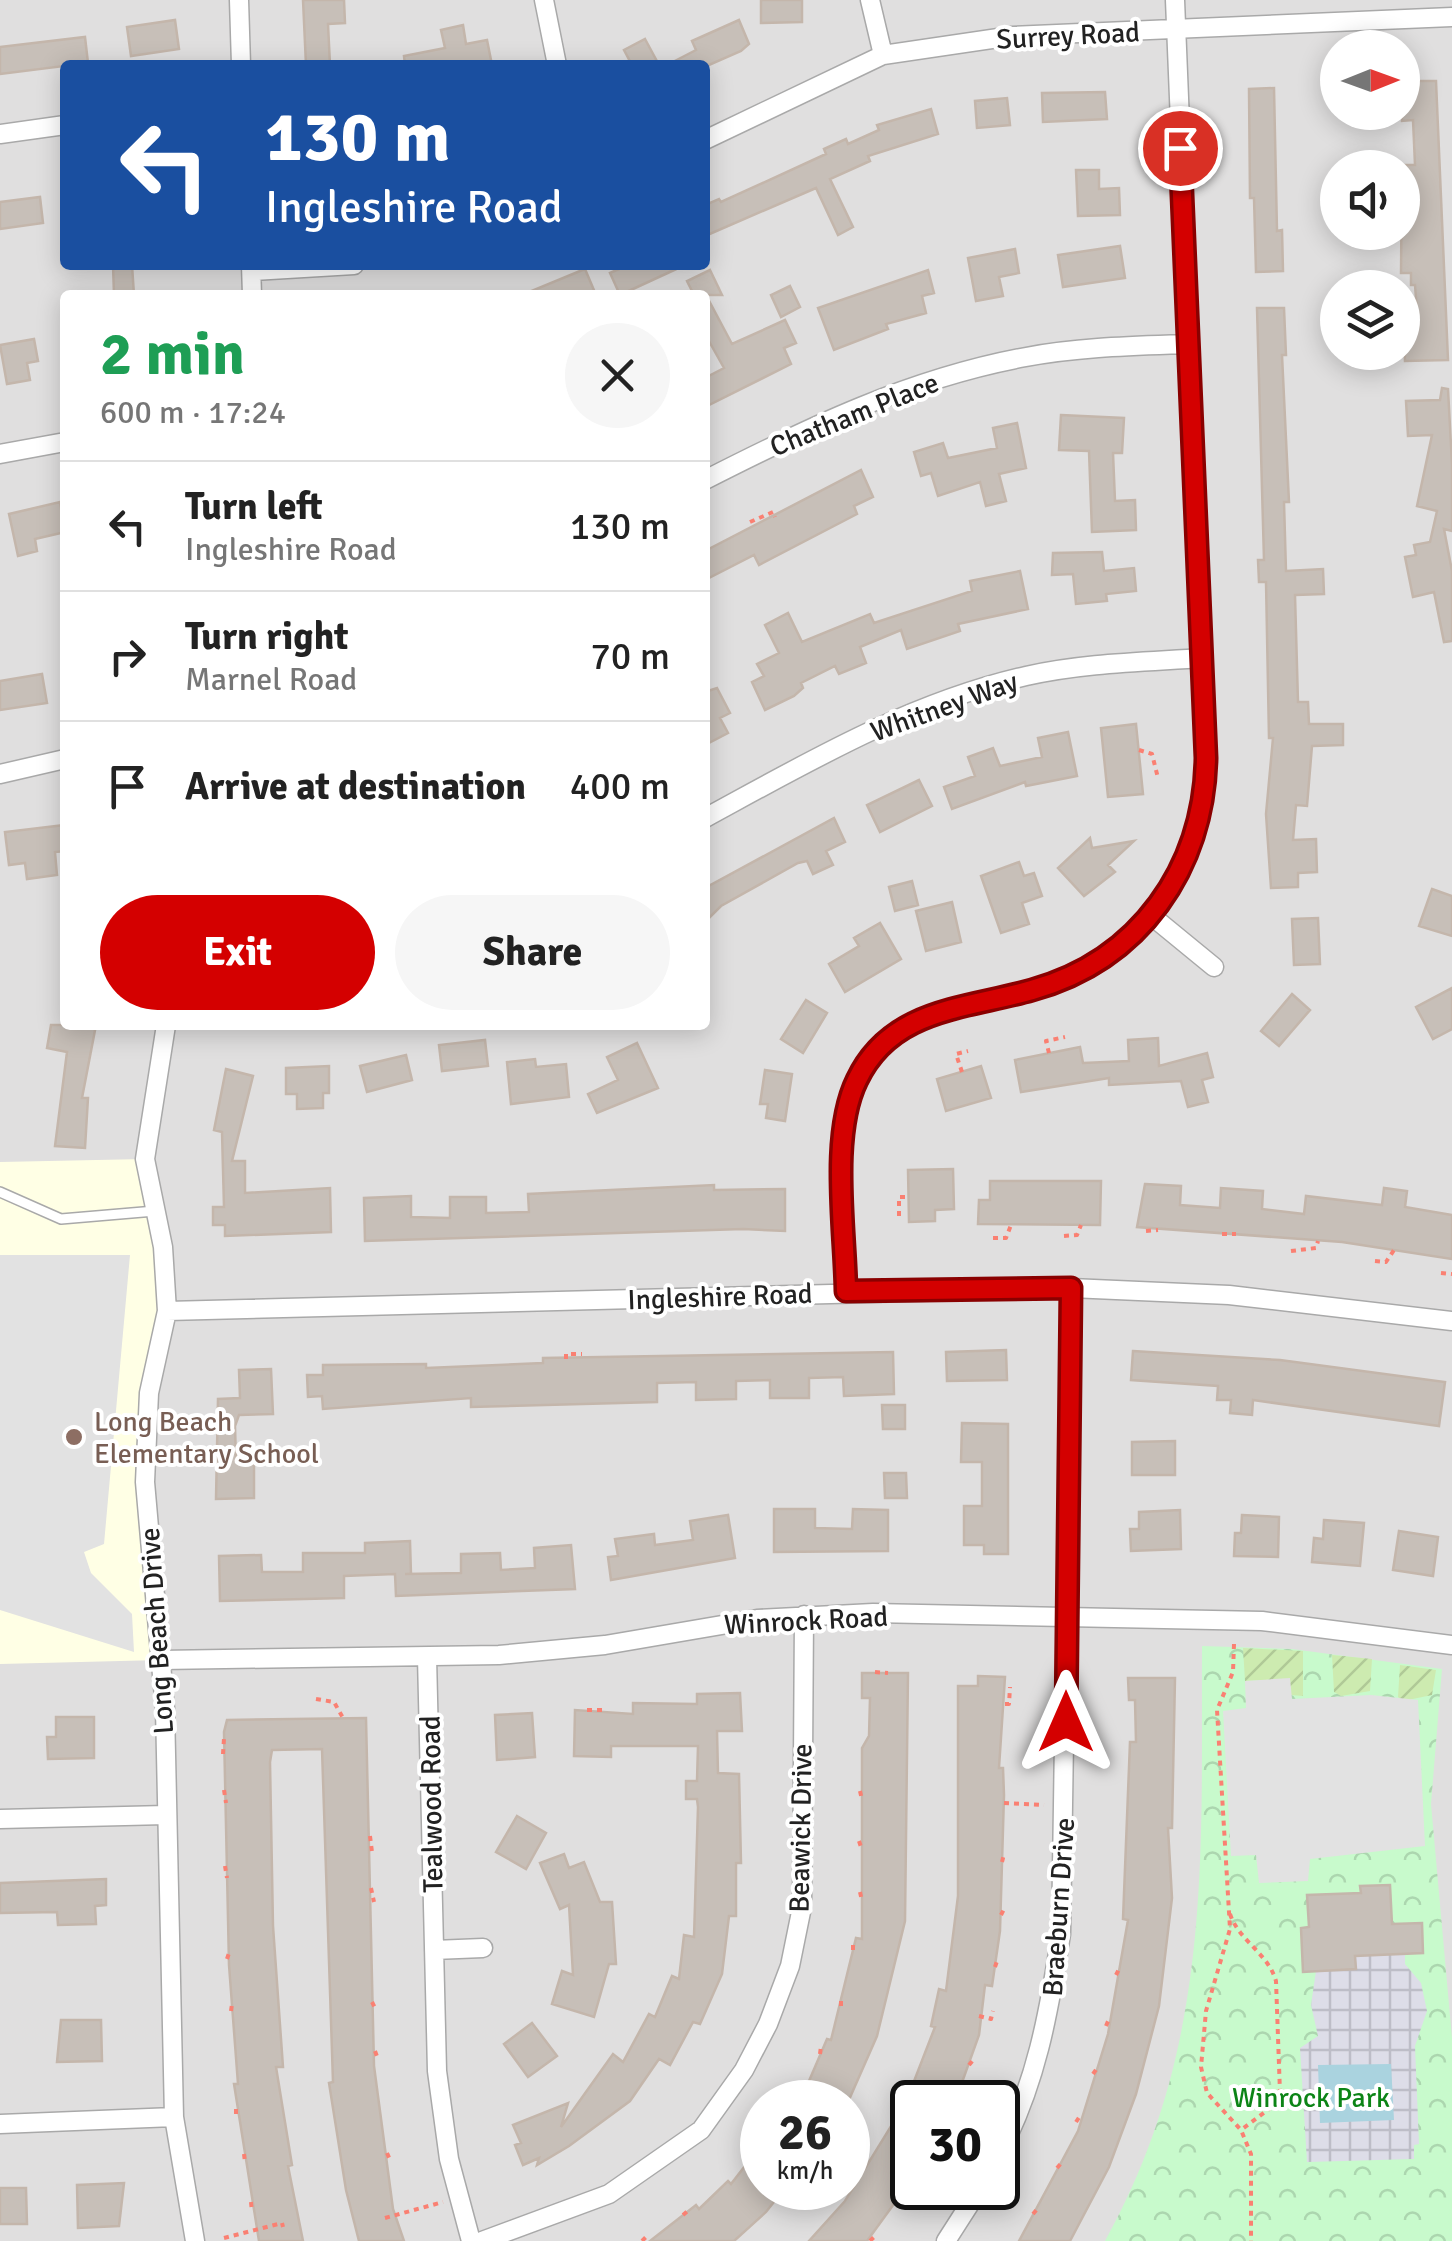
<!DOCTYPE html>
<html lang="en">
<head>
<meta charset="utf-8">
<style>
  :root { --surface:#fff; --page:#f6f6f6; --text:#222; --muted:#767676; --line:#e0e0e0; --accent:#d40000 }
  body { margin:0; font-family:Signika,sans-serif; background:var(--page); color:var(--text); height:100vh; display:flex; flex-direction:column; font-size:38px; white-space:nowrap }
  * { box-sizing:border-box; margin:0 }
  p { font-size:32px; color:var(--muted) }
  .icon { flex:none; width:55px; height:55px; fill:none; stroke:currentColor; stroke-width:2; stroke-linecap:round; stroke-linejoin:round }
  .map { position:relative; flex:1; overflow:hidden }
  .panel { position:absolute; left:60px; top:290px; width:650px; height:740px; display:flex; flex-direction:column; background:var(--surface); border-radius:10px; box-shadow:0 5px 25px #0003 }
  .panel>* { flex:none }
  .guide { position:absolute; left:60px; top:60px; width:650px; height:210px; border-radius:10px; box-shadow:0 5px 25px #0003; background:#1a4fa0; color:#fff; overflow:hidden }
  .needle { width:65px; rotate:89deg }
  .fabs { position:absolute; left:1320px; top:30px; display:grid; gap:20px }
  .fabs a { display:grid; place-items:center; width:100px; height:100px; border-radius:50%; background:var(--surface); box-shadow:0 5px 25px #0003; font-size:50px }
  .speed { position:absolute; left:740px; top:2080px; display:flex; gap:20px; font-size:50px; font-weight:700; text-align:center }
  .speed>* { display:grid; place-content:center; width:130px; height:130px; border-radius:50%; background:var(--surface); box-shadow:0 5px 25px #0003; line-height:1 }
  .speed small { font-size:25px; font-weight:400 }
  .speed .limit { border:5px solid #111; border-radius:15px; background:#fff; color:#111 }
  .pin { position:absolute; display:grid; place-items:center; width:85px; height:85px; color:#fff; margin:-42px; border:5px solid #fff; border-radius:50%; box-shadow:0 2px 10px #0007 }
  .me { position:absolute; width:110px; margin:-55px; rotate:0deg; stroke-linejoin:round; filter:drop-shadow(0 0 8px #0008) }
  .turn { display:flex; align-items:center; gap:35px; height:210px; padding:0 40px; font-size:45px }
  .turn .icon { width:130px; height:130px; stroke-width:2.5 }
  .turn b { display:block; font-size:70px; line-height:85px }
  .round { display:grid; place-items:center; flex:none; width:105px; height:105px; border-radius:52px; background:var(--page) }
  .headline { display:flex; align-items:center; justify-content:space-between; height:170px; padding:0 40px }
  h1 { font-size:60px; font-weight:800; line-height:75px; color:#1e9e55 }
  .cta { display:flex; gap:20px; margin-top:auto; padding:20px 40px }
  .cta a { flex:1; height:115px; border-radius:60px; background:var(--accent); color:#fff; font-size:40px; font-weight:800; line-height:115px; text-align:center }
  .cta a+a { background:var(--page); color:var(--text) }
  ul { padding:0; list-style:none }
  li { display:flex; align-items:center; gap:30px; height:130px; padding:0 40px; border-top:2px solid var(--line) }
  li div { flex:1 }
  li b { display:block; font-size:38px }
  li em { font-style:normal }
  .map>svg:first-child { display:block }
  .residential { fill:#e0dfdf; fill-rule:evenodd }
  .education { fill:#ffffe5 }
  .park { fill:url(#park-crowns) }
  .garden { fill:url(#garden-furrows) }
  .parking { fill:#e2e2e2 }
  .plaza { fill:url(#plaza-grid) }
  .water { fill:#aad3df }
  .building { fill:#c7bfb8; stroke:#c4b6ab; stroke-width:2.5 }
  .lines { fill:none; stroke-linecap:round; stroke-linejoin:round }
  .service-casing { stroke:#a9a9a9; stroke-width:12 }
  .minor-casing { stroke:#a9a9a9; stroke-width:21 }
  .path { stroke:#fa8072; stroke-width:4; stroke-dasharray:5 5; stroke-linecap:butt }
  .service { stroke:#fff; stroke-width:9 }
  .minor { stroke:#fff; stroke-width:18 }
  .route-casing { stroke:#8a0000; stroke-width:25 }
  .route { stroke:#d40000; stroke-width:18 }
  .education-dot { fill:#8d6e63; stroke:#fff; stroke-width:4 }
  .labels { text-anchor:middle; stroke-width:8; stroke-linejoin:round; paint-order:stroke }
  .street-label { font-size:28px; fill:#222; stroke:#fff }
  .education-label { font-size:28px; fill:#785e54; stroke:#fff; text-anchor:start }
  .park-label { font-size:28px; fill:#0c8416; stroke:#fff }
</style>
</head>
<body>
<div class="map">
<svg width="1452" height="2241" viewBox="0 0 1452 2241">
  <defs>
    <pattern id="park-crowns" width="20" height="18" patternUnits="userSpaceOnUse" patternTransform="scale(2.5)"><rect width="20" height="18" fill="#c8facc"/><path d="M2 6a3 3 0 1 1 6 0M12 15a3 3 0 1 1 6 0" fill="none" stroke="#acd6af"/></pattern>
    <pattern id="garden-furrows" width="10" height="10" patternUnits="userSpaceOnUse" patternTransform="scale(2.5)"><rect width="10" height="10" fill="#cdebb0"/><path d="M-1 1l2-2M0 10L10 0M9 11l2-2" fill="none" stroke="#b0c997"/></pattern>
    <pattern id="plaza-grid" width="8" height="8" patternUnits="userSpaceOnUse" patternTransform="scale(2.5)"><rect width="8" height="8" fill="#dddde8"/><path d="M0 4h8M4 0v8" fill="none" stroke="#bdbdc7"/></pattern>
  </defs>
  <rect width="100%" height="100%" fill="#f2efe9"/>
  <!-- residential -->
  <path class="residential" d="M0 0H1452V2241H0ZM1338 48H1402V112H1338ZM65 65H705V265H65ZM1338 168H1402V232H1338ZM1338 288H1402V352H1338ZM65 295H705V1025H65ZM762 2102H848V2188H762ZM912 2102H998V2188H912Z"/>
  <!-- education -->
  <path class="education" d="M145 1159 167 1311 149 1393 161 1660 0 1664V1162Z"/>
  <!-- park -->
  <path class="park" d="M1202 1646 1292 1649 1442 1669 1431 1804 1452 2038V2241H1105C1213 2046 1201 1859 1202 1646Z"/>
  <!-- garden -->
  <path class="garden" d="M1243 1648 1303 1651V1696L1291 1695 1289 1679 1245 1681Z
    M1332 1655 1372 1659 1370 1691 1341 1696 1334 1692Z
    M1400 1665 1436 1670 1432 1695 1403 1701 1398 1697Z"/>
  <!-- parking -->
  <path class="parking" d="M0 1255H130L104 1544 84 1552 91 1573 132 1614 134 1652 0 1610Z
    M1290 1678 1292 1699 1371 1695 1418 1700 1425 1846 1310 1859 1308 1881 1259 1883 1256 1855 1231 1856 1223 1711 1246 1708 1245 1681Z"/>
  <!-- plaza -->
  <path class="plaza" d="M1405 1953V1964L1421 1983 1427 2011 1415 2046 1419 2144 1414 2145V2159L1307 2162 1300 2048 1318 2036 1311 2005 1316 1971 1355 1956Z"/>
  <!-- water -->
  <path class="water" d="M1391 2064 1394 2120 1320 2123 1318 2065Z"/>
  <!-- building -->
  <path class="building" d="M303 0H344L345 23 328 24 330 65H306Z
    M761 0H802V22L761 23Z
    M175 20 179 49 131 56 127 27Z
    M739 20 749 44 741 51 709 65H667L696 50 692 41Z
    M463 25 466 44 487 40 492 65H405L404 56 445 48 441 30Z
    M85 37 88 63 0 74V47Z
    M645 39 659 65H632L624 50Z
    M1402 81H1436L1448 360 1405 361 1404 326 1418 325 1415 285H1411V273H1401L1402 165H1415L1413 120 1402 121Z
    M1274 88 1277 231 1282 230 1283 271 1256 272 1254 198H1250L1249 89Z
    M1105 92 1107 119 1043 122 1042 93Z
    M1007 98 1010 125 977 128 975 101Z
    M931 109 938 134 868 156 870 161 830 179 853 227 838 235 816 188 705 236V205L719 199 721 202 826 154 824 149 846 139 848 144 879 130 877 125Z
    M1076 170H1099V189L1119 188 1120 215 1078 216Z
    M40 197 43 223 0 229V202Z
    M1120 246 1125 278 1063 287 1058 255Z
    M1015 249 1019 273 999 277 1003 296 976 301 968 258Z
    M113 265H132L134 295H114Z
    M628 265H685L620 295 610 273Z
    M585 269 596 295H524V294Z
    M710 270 722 295H706L732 344 785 320 796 343 784 348 791 364 705 407V378L724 368 705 334V295H694L687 281Z
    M928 270 934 293 922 296 926 313 886 324 888 329 834 350 818 308Z
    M790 286 800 307 781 317 771 295Z
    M1257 308H1284L1286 355H1282L1289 502H1284L1286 571 1323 569 1324 594 1295 595 1298 702H1308L1309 724H1343V745L1312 746 1307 806 1296 805 1293 840 1316 839 1317 872 1298 873V887L1271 888 1266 814 1273 738H1269L1266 582H1259L1258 560H1264Z
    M34 339 38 361 27 363 30 380 7 384 0 345Z
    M1442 388 1448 389 1452 464V531L1444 529 1452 571V641L1444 642 1434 592 1413 597 1405 557 1416 555 1414 545 1430 542 1437 511 1417 506 1432 435 1408 436 1406 401 1440 400Z
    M1061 415 1124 418 1122 453H1113L1115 501 1135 500 1136 530 1092 532 1089 451 1059 450Z
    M1017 423 1026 468 999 474 1006 501 986 506 980 482 938 496 931 473 921 476 914 452 943 443 948 458 997 448 993 428Z
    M861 470 873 497 854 506 857 514 759 565 754 555 705 580V551Z
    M60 502 65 532 35 539 37 551 18 556 9 514Z
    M1102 552 1104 571 1134 568 1136 591 1106 594 1107 601 1076 604 1073 574 1052 575 1053 553Z
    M1020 571 1028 609 958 624 960 631 907 649 901 630 860 647 866 663 839 674 835 666 801 683 803 688 794 696 765 710 752 682 764 676 757 664 779 653 765 625 788 613 802 642 870 614 874 623 972 591 970 581Z
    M42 674 47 703 0 710V681Z
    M717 688 730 713 720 718 728 733 705 745V692Z
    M1136 724 1143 794 1108 797 1101 728Z
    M1068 732 1077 776 1026 786 1025 782 952 809 944 787 975 776 968 757 993 748 1000 766 1042 757 1038 738Z
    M919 780 932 806 880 832 867 805Z
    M834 818 845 842 826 851 833 865 813 874 807 861 798 863 721 906 705 922V888Z
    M65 825V851L55 852 57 875 27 879 25 863 9 865 5 832Z
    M1090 838 1092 848 1134 841 1108 865 1115 872 1084 896 1058 868Z
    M1019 862 1024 876 1034 873 1042 896 1022 903 1029 924 1001 933 981 876Z
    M912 881 918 905 895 911 889 887Z
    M1432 889 1452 896V936L1419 926Z
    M952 902 961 942 926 951 916 911Z
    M1318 918 1320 964 1294 965 1292 919Z
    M880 923 901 959 845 992 829 964 859 946 854 938Z
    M1452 988V1029L1433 1039 1416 1007Z
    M1292 994 1310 1010 1279 1046 1261 1031Z
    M806 1000 827 1013 803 1053 781 1039Z
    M51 1025H96L82 1098H88L85 1148 55 1146 67 1052 47 1048Z
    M1158 1038 1159 1066 1207 1053 1213 1077 1202 1080 1208 1102 1188 1107 1181 1081 1109 1085V1078L1021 1092 1015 1060 1080 1047 1083 1063 1129 1061 1128 1040Z
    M485 1040 488 1066 442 1071 439 1045Z
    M637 1043 658 1088 597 1113 588 1094 618 1080 607 1057Z
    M406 1055 412 1080 367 1092 360 1066Z
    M535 1059 536 1067 566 1064 569 1097 511 1104 507 1062Z
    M329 1066V1093H323V1108L297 1109V1094H286V1068Z
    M981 1066 991 1098 946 1111 937 1079Z
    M226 1069 253 1076 232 1161H245V1193L330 1188 331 1232 225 1236V1225H213V1207H224L222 1132 214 1130Z
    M765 1070 792 1074 785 1121 766 1118 768 1104H760Z
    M953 1169 954 1209 935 1210V1221L909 1222 908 1170Z
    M990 1181H1101L1100 1225 978 1224 979 1200H990Z
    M1145 1184 1181 1186 1180 1205 1220 1208 1221 1188 1263 1191 1262 1209 1304 1214 1306 1196 1382 1205 1384 1188 1407 1191 1405 1207 1452 1215V1259L1342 1242 1137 1227Z
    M714 1185V1190L785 1189V1231L743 1229 365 1241 364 1198 411 1196V1217L450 1218V1197H486V1213L529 1212 528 1194Z
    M1006 1350 1007 1380 947 1381 946 1352Z
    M1133 1351 1280 1360 1445 1382 1439 1426 1253 1400 1252 1415 1230 1413 1231 1400H1217L1218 1386 1131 1380Z
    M893 1352 894 1394 844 1396 843 1377 809 1378V1398H770V1380L736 1381V1399L696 1400V1382L657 1383V1402L471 1407V1398L323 1409 322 1396 308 1397 307 1375H323V1365L426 1364V1368L543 1363V1358Z
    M271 1369 273 1414 239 1415 235 1426 236 1460H254V1498L216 1499 218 1399 240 1398 239 1370Z
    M882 1405H905V1429H883Z
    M962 1423 1008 1424V1554H984V1545H964V1506H982V1462H961Z
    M1175 1441V1475H1132V1442Z
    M884 1473H906L907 1498H885Z
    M774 1509H815V1528L852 1529 853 1509 888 1510V1551L774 1552Z
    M1180 1510 1181 1549 1131 1551 1130 1529H1139V1512Z
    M728 1515 735 1558 611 1580 608 1557 618 1556 615 1539 654 1534 655 1545 693 1540 690 1521Z
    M1242 1515 1279 1517 1278 1557 1234 1556 1235 1533H1241Z
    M1324 1520 1364 1523 1360 1566 1312 1562 1314 1538 1323 1539Z
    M1399 1531 1438 1537 1433 1576 1393 1570Z
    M410 1541 411 1574H405L461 1573V1554L500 1553 501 1570 535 1568 534 1548 571 1545 575 1589 396 1596 395 1574 344 1576V1598L220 1601 219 1556 261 1555 262 1572H303V1553H365V1543Z
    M862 1673H908L905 1921 877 2036 848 2102H800L827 2039 831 2040 856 1938 862 1939V1748L869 1736 870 1698H862Z
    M978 1676 1005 1677 999 1768H1003L1004 1795 1000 1931 992 1986 985 1985 979 2035 955 2102H912V2179L867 2241H809L845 2201 906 2102 935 2027 931 2026 939 1989 946 1991 958 1896V1686H978Z
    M1128 1678H1175L1172 1828H1168L1172 1898 1159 2006 1136 2094 1109 2167 1070 2241H1019L1078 2131 1108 2034 1128 1920 1123 1919 1130 1742H1136L1135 1700H1129Z
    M740 1693 742 1731H717L718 1773 739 1774 741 1863H736V1916H729L722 1974 700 2024 693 2022 670 2065 659 2059 630 2101 569 2146 537 2165 539 2158 523 2165 515 2145 521 2143 513 2125 568 2103 561 2127 613 2054 623 2062 649 2014 655 2017 672 1976 679 1979 684 1935 694 1937 698 1807 697 1799H686V1781H697L698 1746H611V1757L574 1756 575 1710 633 1714V1703L697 1704V1694Z
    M532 1713 535 1757 497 1760 495 1715Z
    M56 1717H94V1758L48 1759 47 1737H56Z
    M366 1718 374 2066 393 2209 404 2241H359L346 2190 329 2083 333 2082 322 1749 272 1750 270 1762 273 1926 283 2067H276L292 2165 288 2166 303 2241H259L234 2084H238L229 1965 224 1732 227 1720Z
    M517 1816 546 1833 526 1869 496 1852Z
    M564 1854 569 1868 584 1862 600 1902H612L616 1964H609L594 2017 552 2004 562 1971 573 1975 569 1905 560 1909 540 1863Z
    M106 1879V1905L95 1906 96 1924 58 1925 57 1912 0 1913V1883Z
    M1390 1885 1392 1924 1422 1923 1423 1953 1355 1956 1356 1969 1303 1972 1301 1928 1309 1927 1307 1895 1361 1893 1360 1886Z
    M61 2020H101L102 2061 57 2062Z
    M532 2023 557 2056 528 2077 504 2044Z
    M762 2144V2188H785L766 2212 734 2241H650L696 2205 699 2209 728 2181 731 2184Z
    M124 2183 119 2226 78 2228 77 2185Z
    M0 2188H26L27 2224H0Z"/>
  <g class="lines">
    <!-- service casing -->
    <g class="service-casing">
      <path id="service" d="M0 1192 61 1219 155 1211"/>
    </g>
    <!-- minor casing -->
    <g class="minor-casing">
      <path id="minor" d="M239 0 241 65
        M544 0 557 65
        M870 0 883 55
        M0 134 65 125
        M705 140 883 55 1012 36 1452 17
        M251 265 252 295
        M252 271 354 265
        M0 454 65 442
        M705 480C809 427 911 378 1026 357 1079 347 1133 346 1187 344
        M0 774 65 759
        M705 818C808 762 911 702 1026 676 1083 663 1144 662 1202 658
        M1153 917 1214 967
        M166 1025 145 1159 163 1247 167 1311 149 1393 145 1482 165 1709 174 2117 195 2241
        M846 1291C845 1229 830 1136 857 1080 891 1008 966 1008 1033 990 1140 960 1205 868 1206 758L1175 0
        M167 1311 1071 1288 1229 1295 1452 1321
        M427 1657 437 2071 449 2159 471 2241
        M161 1660 499 1655 605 1645 757 1619 873 1613 1262 1621 1452 1645
        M0 1819 166 1815
        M434 1950 483 1948
        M0 2124 174 2117
        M998 2156C1036 2086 1049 2012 1061 1934L1071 1288
        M482 2241 609 2194 701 2130 744 2070 768 2024 790 1966 802 1907 804 1615
        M946 2241 980 2188"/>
    </g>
    <!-- path -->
    <path class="path" d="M750 522 773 512 775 517
      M1139 750 1152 754 1158 778
      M1049 1053 1046 1041 1065 1037
      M962 1072 956 1054 968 1051
      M899 1216V1197H909
      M1146 1231 1158 1230
      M1222 1234H1236
      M1064 1236 1077 1235 1081 1225
      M993 1238H1006L1011 1225
      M1291 1251 1316 1248 1318 1241
      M1375 1261 1386 1262 1394 1250
      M1441 1273 1452 1274
      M566 1359V1354H582
      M1234 1644 1233 1672 1217 1710 1230 1929 1206 2011 1201 2067 1207 2093 1241 2130 1251 2154V2241
      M875 1672 888 1673
      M316 1699 334 1702 343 1718
      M1005 1704H1009L1010 1687
      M587 1710H605
      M223 1754 224 1738
      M224 1790 226 1803
      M860 1791 862 1800
      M1004 1803 1044 1805
      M370 1836 372 1852
      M859 1841 861 1847
      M1002 1862 1004 1854
      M225 1866 227 1878
      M371 1888 374 1902
      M860 1892 862 1901
      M1230 1914C1239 1941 1268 1953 1276 1981L1280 2093 1269 2109 1241 2130
      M1001 1915 1005 1907
      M853 1945V1952
      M227 1959 229 1953
      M995 1967 998 1958
      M1116 1975 1119 1969
      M372 2002 375 2008
      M841 2006V1996
      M231 2011 232 2004
      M979 2016 991 2019 993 2011
      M1106 2026 1109 2019
      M375 2051 378 2059
      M820 2054 821 2046
      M969 2065 974 2059
      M1093 2074 1098 2067
      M794 2100 797 2093
      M236 2114V2105
      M1076 2122 1080 2116
      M762 2142V2144
      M387 2153 391 2162
      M244 2154 245 2162
      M1057 2168 1063 2161
      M900 2198 907 2192
      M251 2202 252 2212
      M1033 2214 1038 2208
      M683 2215 690 2209
      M385 2218 443 2202
      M224 2238 282 2223 283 2227
      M642 2241 647 2236
      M870 2241 874 2237"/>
    <!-- service -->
    <use href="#service" class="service"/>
    <!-- minor -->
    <use href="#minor" class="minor"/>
  </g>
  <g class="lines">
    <!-- route casing -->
    <g class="route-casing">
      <path id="route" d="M1066 1722 1071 1288 846 1291C845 1229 830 1135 857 1080 891 1008 966 1009 1032 990 1140 960 1204 868 1206 758L1180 148"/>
    </g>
    <!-- route -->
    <use href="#route" class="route"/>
  </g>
  <!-- markers -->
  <circle class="education-dot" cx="74" cy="1437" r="10"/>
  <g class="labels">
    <!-- street labels -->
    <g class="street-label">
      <text transform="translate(1068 35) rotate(-3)" y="10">Surrey Road</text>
      <text transform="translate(854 414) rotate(-22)" y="10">Chatham Place</text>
      <text transform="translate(944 706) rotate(-20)" y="10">Whitney Way</text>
      <text transform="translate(720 1296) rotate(-2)" y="10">Ingleshire Road</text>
      <text transform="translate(806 1620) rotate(-3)" y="10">Winrock Road</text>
      <text transform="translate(156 1631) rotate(-94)" y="10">Long Beach Drive</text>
      <text transform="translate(431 1804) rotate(-91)" y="10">Tealwood Road</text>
      <text transform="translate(800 1828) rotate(-89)" y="10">Beawick Drive</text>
      <text transform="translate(1058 1907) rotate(-86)" y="10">Braeburn Drive</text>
    </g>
    <!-- education labels -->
    <g class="education-label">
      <text x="94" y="1431">Long Beach<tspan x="94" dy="32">Elementary School</tspan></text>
    </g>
    <!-- park labels -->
    <g class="park-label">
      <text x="1311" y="2107">Winrock Park</text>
    </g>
  </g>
</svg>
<div class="fabs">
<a><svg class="needle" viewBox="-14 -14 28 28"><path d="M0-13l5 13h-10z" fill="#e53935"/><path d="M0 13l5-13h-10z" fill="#767676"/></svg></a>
<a><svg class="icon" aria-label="sound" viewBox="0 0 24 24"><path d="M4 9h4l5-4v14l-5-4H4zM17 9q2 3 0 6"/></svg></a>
<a><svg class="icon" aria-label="layers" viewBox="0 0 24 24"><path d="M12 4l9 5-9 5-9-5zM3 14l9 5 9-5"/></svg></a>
</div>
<div class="speed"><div>26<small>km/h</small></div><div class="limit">30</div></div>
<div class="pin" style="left:1180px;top:148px;background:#d93025"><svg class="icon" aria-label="arrive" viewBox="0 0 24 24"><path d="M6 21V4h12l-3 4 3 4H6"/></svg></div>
<svg class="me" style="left:1066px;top:1722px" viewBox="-20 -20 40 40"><path d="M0-17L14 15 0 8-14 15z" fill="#d40000" stroke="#fff" stroke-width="4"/></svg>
<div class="guide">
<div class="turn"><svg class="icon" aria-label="left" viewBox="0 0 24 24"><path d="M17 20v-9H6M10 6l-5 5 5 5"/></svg><div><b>130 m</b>Ingleshire Road</div></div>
</div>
<section class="panel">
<div class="headline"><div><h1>2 min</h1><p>600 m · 17:24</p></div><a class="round"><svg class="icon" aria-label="close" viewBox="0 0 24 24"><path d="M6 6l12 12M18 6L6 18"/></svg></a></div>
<ul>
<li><svg class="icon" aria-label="left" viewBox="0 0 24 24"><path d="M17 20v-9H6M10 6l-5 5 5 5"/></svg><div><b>Turn left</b><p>Ingleshire Road</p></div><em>130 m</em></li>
<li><svg class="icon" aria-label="right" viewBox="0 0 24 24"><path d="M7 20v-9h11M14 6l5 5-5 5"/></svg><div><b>Turn right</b><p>Marnel Road</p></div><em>70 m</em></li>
<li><svg class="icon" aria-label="arrive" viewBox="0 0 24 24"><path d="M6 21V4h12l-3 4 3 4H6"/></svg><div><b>Arrive at destination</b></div><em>400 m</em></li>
</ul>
<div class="cta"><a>Exit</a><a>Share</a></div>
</section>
</div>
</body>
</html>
